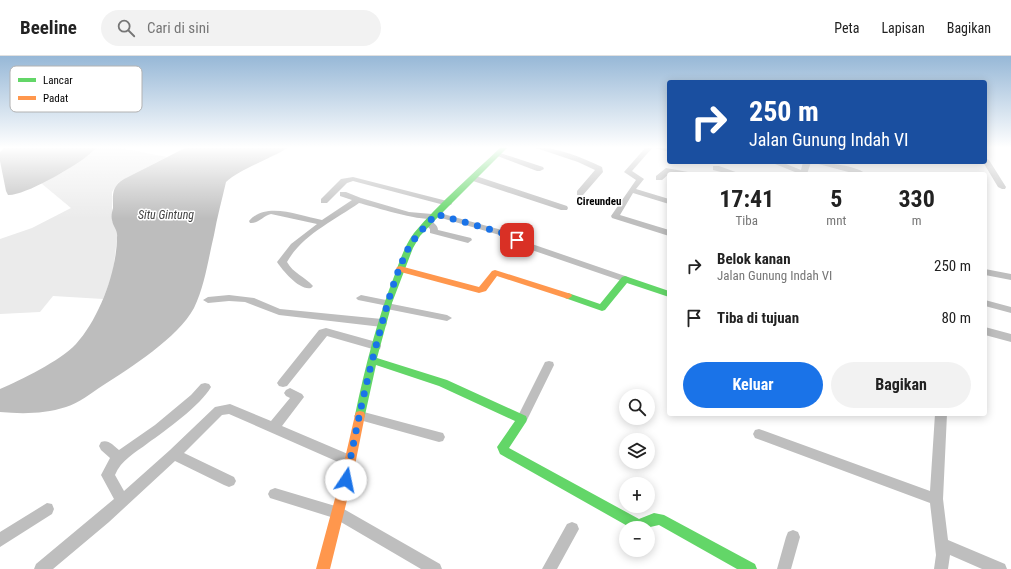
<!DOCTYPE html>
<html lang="id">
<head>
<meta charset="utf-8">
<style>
  :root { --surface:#fff; --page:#f2f2f2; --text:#222; --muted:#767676; --line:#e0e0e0; --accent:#1a73e8 }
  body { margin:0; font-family:"Roboto Condensed",sans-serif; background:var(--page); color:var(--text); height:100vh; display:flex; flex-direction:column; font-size:15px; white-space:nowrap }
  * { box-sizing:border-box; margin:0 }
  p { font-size:13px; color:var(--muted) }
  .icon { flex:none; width:22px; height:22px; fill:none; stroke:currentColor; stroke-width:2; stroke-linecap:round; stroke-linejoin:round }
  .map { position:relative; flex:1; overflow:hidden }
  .sheet { position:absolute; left:667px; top:116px; width:320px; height:244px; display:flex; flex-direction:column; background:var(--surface); border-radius:4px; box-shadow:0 2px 10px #0003 }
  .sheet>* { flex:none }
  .guide { position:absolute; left:667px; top:24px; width:320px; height:84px; border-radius:4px; box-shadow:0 2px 10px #0003; background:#1a4fa0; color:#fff; overflow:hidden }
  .fabs { position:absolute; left:619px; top:333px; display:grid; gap:8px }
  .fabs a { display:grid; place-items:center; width:36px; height:36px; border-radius:50%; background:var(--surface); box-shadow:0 2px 10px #0003; font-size:20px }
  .pin { position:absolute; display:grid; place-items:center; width:34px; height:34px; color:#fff; margin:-17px; border-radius:8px; box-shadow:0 2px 6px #0006 }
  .me { position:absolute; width:44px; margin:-22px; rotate:11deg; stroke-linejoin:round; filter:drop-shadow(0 0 3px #0008) }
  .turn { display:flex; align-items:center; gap:14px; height:84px; padding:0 16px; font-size:18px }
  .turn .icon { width:52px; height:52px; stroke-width:2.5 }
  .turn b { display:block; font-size:28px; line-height:34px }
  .eta { display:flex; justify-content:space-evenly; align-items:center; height:68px; text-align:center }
  .eta b { font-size:24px; font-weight:700; line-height:28px }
  .cta { display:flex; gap:8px; margin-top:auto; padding:8px 16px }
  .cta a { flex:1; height:46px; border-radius:24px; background:var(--accent); color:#fff; font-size:16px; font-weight:700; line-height:46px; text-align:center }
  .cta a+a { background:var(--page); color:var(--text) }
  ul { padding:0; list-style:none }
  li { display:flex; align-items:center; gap:12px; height:52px; padding:0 16px }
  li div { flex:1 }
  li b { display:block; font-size:15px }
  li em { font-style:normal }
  header { display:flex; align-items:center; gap:24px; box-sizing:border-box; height:56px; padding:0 20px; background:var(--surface); border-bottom:1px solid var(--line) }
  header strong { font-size:19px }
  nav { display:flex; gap:22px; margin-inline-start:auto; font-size:14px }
  .search { width:280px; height:36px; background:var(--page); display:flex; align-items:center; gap:10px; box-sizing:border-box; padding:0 14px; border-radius:22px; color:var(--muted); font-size:15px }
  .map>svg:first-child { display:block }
  .green { fill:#ebebeb }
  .water { fill:#bdbdbd }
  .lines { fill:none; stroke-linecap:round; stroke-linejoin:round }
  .street { fill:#bebebe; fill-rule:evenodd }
  .fast { fill:#63d668; fill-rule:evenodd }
  .slow { fill:#ff974d; fill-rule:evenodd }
  .route { stroke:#1a73e8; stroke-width:7; stroke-dasharray:0 12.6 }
  .labels { text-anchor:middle; stroke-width:3; stroke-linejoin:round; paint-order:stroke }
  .far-quarter-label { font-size:11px; font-weight:bold; fill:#000; stroke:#fff }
  .water-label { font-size:12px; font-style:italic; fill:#424242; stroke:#fff }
  .key { fill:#fff; stroke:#b2b2b2; stroke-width:1 }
  .key-label { font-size:11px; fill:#000 }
</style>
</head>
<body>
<header>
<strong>Beeline</strong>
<div class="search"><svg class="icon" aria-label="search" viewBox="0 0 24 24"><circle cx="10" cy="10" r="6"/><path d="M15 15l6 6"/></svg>Cari di sini</div>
<nav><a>Peta</a><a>Lapisan</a><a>Bagikan</a></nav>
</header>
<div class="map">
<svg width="1011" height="513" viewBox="0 0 1011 513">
  <rect width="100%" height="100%" fill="#fff"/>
  <!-- green -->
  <path class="green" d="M98 91H115L167 101 124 123 118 127 112 136V165L117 174V182L113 217 103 243 53 240 40 256 0 258V183L32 172 71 152 41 127 63 116 86 101Z"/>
  <!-- water -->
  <path class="water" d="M5 91H98C94 94 90 98 86 101 72 112 24 140 8 139L6 135 0 105V96Z
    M187 91H289C271 103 241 112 226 126 222 144 217 161 214 179 208 204 205 229 194 252 178 282 130 312 102 330 91 337 79 347 66 351 44 358 22 358 0 356V333C21 324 60 305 76 288 99 263 117 215 117 181 118 174 113 171 112 164 111 160 112 156 113 152 113 139 111 131 124 123Z"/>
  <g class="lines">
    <!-- street -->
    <path class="street" d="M533 91C557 91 581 101 602 111L603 116 583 139H577V135L595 114 578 106Z
      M646 91H653L632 115 644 123 636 133 669 143V148L633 137 620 159 669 174V180L612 162 611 160 636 124 624 116Z
      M655 91 669 92V96L656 92Z
      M497 96 543 111 544 113 540 115H537L495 99V97Z
      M985 102 989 104 1006 131 1005 133H1002L998 131 983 106H985Z
      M770 106H781L801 114 803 106C818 106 855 108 866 118H856L811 106 807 118H800Z
      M713 110H719L741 118H729L713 114Z
      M666 112 688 116 689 118 670 117 662 124H656V120Z
      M470 120H476L567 150 568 152 567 154H561L470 124Z
      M353 121 451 146 452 148 448 150 353 125 347 127 327 147H321V143L341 123Z
      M340 136H346L361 142 409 156 432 158 436 156 509 176 529 187 628 221 630 223 628 225H622L523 191 503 180 438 161C429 169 372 150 359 147 335 164 302 179 287 206 293 217 305 221 313 230L311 232C300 235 283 215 277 206L291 188 317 168 271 158C263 160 258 168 250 167L249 165C266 145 300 160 322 164L352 144 340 140Z
      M425 165C430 164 438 168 438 174L471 182 472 184 468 187 430 177V173L424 167Z
      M985 213 1011 218V224L985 219Z
      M229 239 254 242 280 253 382 263 386 264 387 267 386 270 382 271 279 259 245 246 229 245 208 247 203 244 208 241Z
      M361 239 391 245 392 248 447 259 452 262 447 265 387 253 384 252 383 249 358 244 356 242Z
      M985 244 1011 251V257L985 250Z
      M985 271 1011 278V286L985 279Z
      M326 272 380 287 381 290 380 293 376 294 327 280 287 330 283 331 279 330 277 327 279 324 319 274Z
      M549 305 553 306 554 309 526 366 522 368 518 366 516 363 518 360 545 306Z
      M205 327 209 328 211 331C201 349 165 375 148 387 135 397 121 404 115 419L124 435 170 394 215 351 230 348 271 365 290 342 286 340 284 337 286 334 290 332 302 338 304 341 282 370 355 401 356 405 355 409 350 411 345 409 229 358 222 359 184 397 234 421 236 425 234 429 229 431 224 429 175 405 109 466 53 513H34L36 508 114 443 101 419 110 402 101 394 99 390 101 386C108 383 113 389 119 394L155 369 191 339 201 328Z
      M360 355 439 376 443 377 445 381 443 385 439 386 356 363 354 360 356 357Z
      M935 358H947L943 443 948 484 1005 508 1007 513H982L950 499 948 513H934L936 499 930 447 755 382 753 378 755 374 759 373 930 435Z
      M275 432 342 452 440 508 442 513H421L334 462 270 442 268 438 270 434Z
      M47 447 52 448 54 453 52 458 0 491V476Z
      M572 466 577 468 579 473 557 513H542L567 468Z
      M793 474 798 476 800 481 791 513H777L786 481 788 476Z"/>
    <!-- fast -->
    <path class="fast" d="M501 91H508L439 160 420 180 413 192 392 247 377 302 447 324 526 360 527 363 526 366 509 392 639 463 654 457 664 459 755 508 757 513H737L659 469 646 472H631L500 398 497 391 515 365 439 330 376 309 365 359 364 362 360 363 356 362 355 359C365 311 377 264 395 218 400 204 405 189 414 177 439 147 473 118 501 91Z
      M625 220 669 235V241L627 227 605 254 602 255 565 242 564 240 568 237 600 248 622 221Z"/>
    <!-- slow -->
    <path class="slow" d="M400 210 479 231 492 215 495 214 571 238 572 240 568 243 497 220 486 235 479 237 397 215 396 213 397 211Z
      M360 355 364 356 365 359 352 424 330 513H316L340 424 355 359 356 356Z"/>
  </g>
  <!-- sky -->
  <linearGradient id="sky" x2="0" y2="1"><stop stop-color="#97b8d7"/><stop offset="0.56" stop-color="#fff"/><stop offset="1" stop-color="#fff" stop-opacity="0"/></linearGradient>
  <rect width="1011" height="163" fill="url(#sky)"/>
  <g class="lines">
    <!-- route -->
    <path class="route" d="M346 424C355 380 364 334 376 290 385 257 393 222 409 191 416 179 427 169 436 158L506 178 517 184"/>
  </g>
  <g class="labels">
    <!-- far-quarter labels -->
    <g class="far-quarter-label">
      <text x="599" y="149">Cireundeu</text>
    </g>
    <!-- water labels -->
    <g class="water-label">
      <text x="166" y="163">Situ Gintung</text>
    </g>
  </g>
  <!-- legend -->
  <rect x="10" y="10" width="132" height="46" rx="6" class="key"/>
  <rect x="18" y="22" width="18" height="4" fill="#63d668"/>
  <rect x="18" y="40" width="18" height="4" fill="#ff974d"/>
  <g class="key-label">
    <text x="43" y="28">Lancar</text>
    <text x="43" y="46">Padat</text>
  </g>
</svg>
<div class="fabs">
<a><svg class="icon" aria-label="search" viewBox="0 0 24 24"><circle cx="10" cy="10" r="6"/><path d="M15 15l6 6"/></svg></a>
<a><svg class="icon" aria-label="layers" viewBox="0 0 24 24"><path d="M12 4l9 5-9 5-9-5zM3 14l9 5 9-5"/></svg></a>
<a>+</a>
<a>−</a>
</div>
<div class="pin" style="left:517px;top:184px;background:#d93025"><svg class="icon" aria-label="arrive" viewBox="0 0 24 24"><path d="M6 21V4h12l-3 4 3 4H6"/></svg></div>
<svg class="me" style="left:346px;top:424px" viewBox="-20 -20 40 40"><circle r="19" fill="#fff"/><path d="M0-13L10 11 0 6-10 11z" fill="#1a73e8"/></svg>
<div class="guide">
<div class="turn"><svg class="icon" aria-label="right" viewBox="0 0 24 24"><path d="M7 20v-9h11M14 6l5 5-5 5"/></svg><div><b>250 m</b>Jalan Gunung Indah VI</div></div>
</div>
<section class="sheet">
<div class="eta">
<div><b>17:41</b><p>Tiba</p></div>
<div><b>5</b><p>mnt</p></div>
<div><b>330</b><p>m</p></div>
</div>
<ul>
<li><svg class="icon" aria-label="right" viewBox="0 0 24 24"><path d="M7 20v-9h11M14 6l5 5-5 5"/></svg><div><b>Belok kanan</b><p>Jalan Gunung Indah VI</p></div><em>250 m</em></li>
<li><svg class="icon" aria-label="arrive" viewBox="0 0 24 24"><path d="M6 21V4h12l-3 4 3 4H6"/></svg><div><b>Tiba di tujuan</b></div><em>80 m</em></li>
</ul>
<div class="cta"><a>Keluar</a><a>Bagikan</a></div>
</section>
</div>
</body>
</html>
